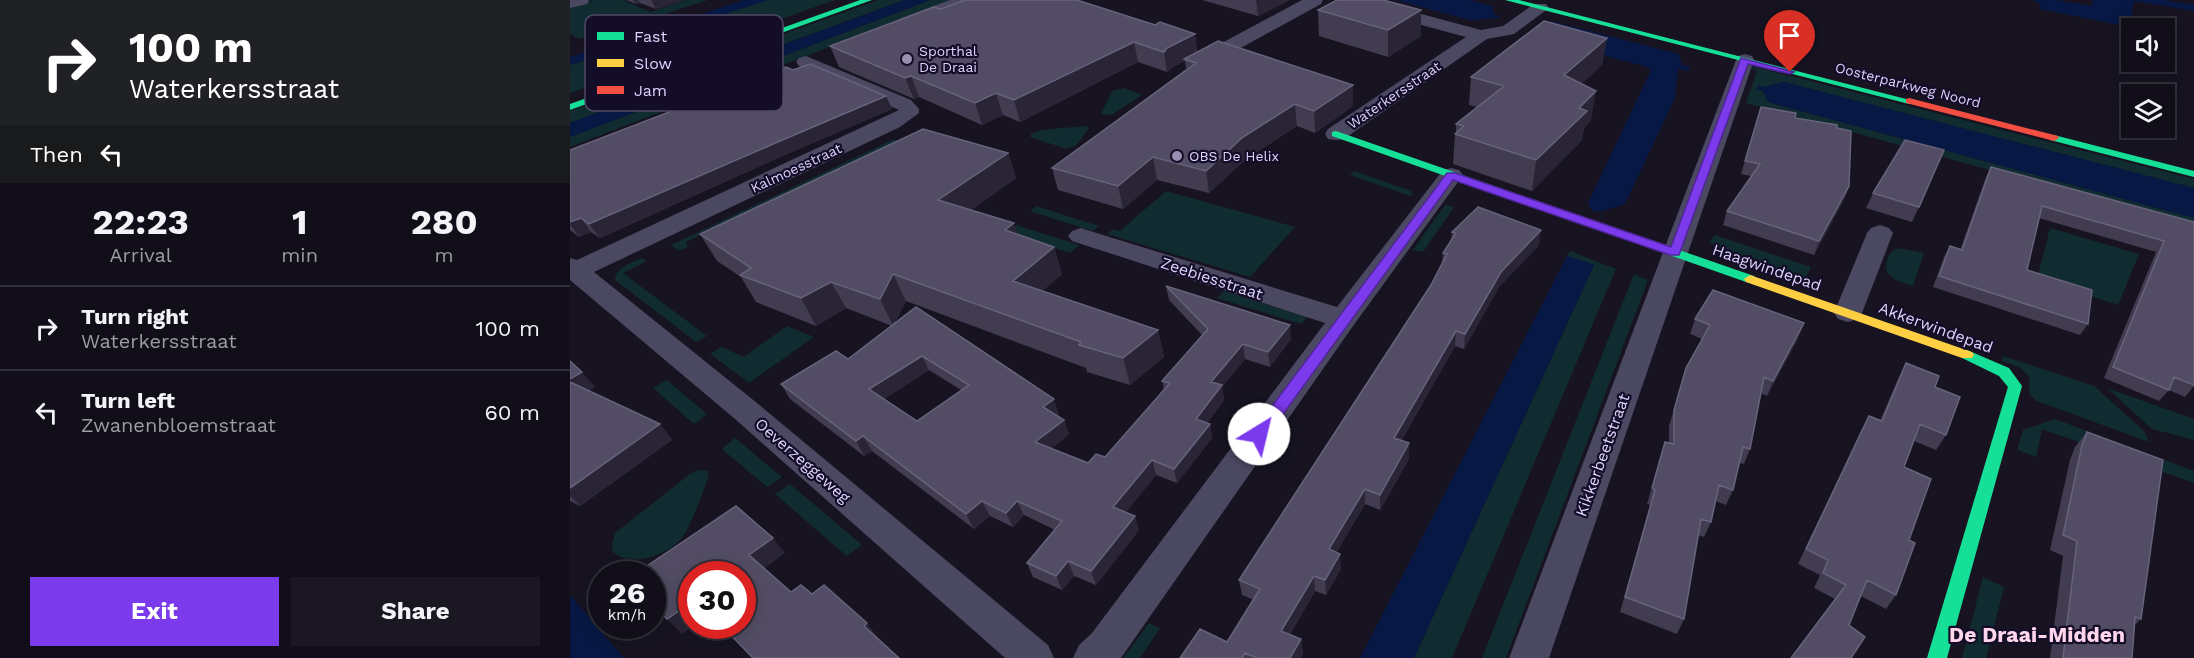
<!DOCTYPE html>
<html lang="en">
<head>
<meta charset="utf-8">
<style>
  :root { --surface:#110e19; --page:#1a1722; --text:#f1f3f6; --muted:#9c9ca2; --line:#302e38; --accent:#7c3aed }
  body { margin:0; font-family:"Work Sans",sans-serif; background:var(--page); color:var(--text); height:100vh; display:flex; flex-direction:column; font-size:22px; white-space:nowrap }
  * { box-sizing:border-box; margin:0 }
  p { font-size:20px; color:var(--muted) }
  .icon { flex:none; width:33px; height:33px; fill:none; stroke:currentColor; stroke-width:2; stroke-linecap:round; stroke-linejoin:round }
  .map { position:relative; flex:1; overflow:hidden }
  .drawer { display:flex; flex-direction:column; background:var(--surface); width:570px }
  .drawer>* { flex:none }
  .guide { background:#202124; color:#fff; overflow:hidden }
  .controls { position:absolute; left:1551px; top:18px; display:grid; gap:12px }
  .controls a { display:grid; place-items:center; width:54px; height:54px; border-radius:0px; background:var(--surface); box-shadow:0 3px 15px #0003,0 0 0 2px var(--line); font-size:30px }
  .speed { position:absolute; left:18px; top:561px; display:flex; gap:12px; font-size:30px; font-weight:700; text-align:center }
  .speed>* { display:grid; place-content:center; width:78px; height:78px; border-radius:50%; background:var(--surface); box-shadow:0 3px 15px #0003,0 0 0 2px var(--line); line-height:1 }
  .speed small { font-size:15px; font-weight:400 }
  .speed .limit { border:9px solid #d22; background:#fff; color:#111 }
  .pin { position:absolute; display:grid; place-items:center; width:51px; height:51px; color:#fff; margin:-62px -26px; border-radius:50% 50% 50% 0; rotate:-45deg; box-shadow:0 0 6px #0007 }
  .pin .icon { rotate:45deg }
  .me { position:absolute; width:66px; margin:-33px; rotate:36deg; stroke-linejoin:round; filter:drop-shadow(0 0 4px #0008) }
  .turn { display:flex; align-items:center; gap:21px; height:126px; padding:0 30px; font-size:27px }
  .turn .icon { width:78px; height:78px; stroke-width:2.5 }
  .turn b { display:block; font-size:42px; line-height:51px }
  .then { display:flex; align-items:center; height:57px; padding:0 30px; background:#0003; gap:12px; font-size:22px }
  .eta { display:flex; justify-content:space-evenly; align-items:center; height:102px; text-align:center }
  .eta b { font-size:36px; font-weight:700; line-height:42px }
  .cta { display:flex; gap:12px; margin-top:auto; padding:12px 30px }
  .cta a { flex:1; height:69px; border-radius:0px; background:var(--accent); color:#fff; font-size:24px; font-weight:700; line-height:69px; text-align:center }
  .cta a+a { background:var(--page); color:var(--text) }
  ul { padding:0; list-style:none }
  li { display:flex; align-items:center; gap:18px; height:84px; padding:0 30px; border-top:2px solid var(--line) }
  li div { flex:1 }
  li b { display:block; font-size:22px }
  li em { font-style:normal }
  main { display:flex; flex:1; min-height:0 }
  .map>svg:first-child { display:block }
  .green { fill:#112c30 }
  .water { fill:#081844 }
  .lines { fill:none; stroke-linecap:round; stroke-linejoin:round }
  .street { fill:#4b4862; fill-rule:evenodd }
  .fast { fill:#16e098; fill-rule:evenodd }
  .slow { fill:#ffcf43; fill-rule:evenodd }
  .jam { fill:#f24e42; fill-rule:evenodd }
  .wall { fill:#423c51; fill-rule:evenodd }
  .shaded-wall { fill:#2a2536 }
  .building { fill:#524d64; stroke:#68627c; stroke-width:1.5; fill-rule:evenodd }
  .route { fill:#7c3aed; stroke:#51269a; stroke-width:1.5 }
  .poi-dot { fill:#9890b1; stroke:#140d27; stroke-width:2 }
  .labels { text-anchor:middle; stroke-width:4.5; stroke-linejoin:round; paint-order:stroke }
  .far-poi-label { font-size:14px; fill:#ddd4ff; stroke:#140d27; text-anchor:start }
  .far-street-label { font-size:14px; fill:#ddd4ff; stroke:#140d27 }
  .street-label { font-size:16px; fill:#ddd4ff; stroke:#140d27 }
  .near-neighbourhood-label { font-size:21px; font-weight:bold; fill:#ffd6ec; stroke:#140d27 }
  .key { fill:#140d27; stroke:#504968; stroke-width:1.5 }
  .key-label { font-size:16px; fill:#ddd4ff }
</style>
</head>
<body>
<main>
<section class="drawer">
<div class="guide">
<div class="turn"><svg class="icon" aria-label="right" viewBox="0 0 24 24"><path d="M7 20v-9h11M14 6l5 5-5 5"/></svg><div><b>100 m</b>Waterkersstraat</div></div>
<div class="then">Then<svg class="icon" aria-label="left" viewBox="0 0 24 24"><path d="M17 20v-9H6M10 6l-5 5 5 5"/></svg></div>
</div>
<div class="eta">
<div><b>22:23</b><p>Arrival</p></div>
<div><b>1</b><p>min</p></div>
<div><b>280</b><p>m</p></div>
</div>
<ul>
<li><svg class="icon" aria-label="right" viewBox="0 0 24 24"><path d="M7 20v-9h11M14 6l5 5-5 5"/></svg><div><b>Turn right</b><p>Waterkersstraat</p></div><em>100 m</em></li>
<li><svg class="icon" aria-label="left" viewBox="0 0 24 24"><path d="M17 20v-9H6M10 6l-5 5 5 5"/></svg><div><b>Turn left</b><p>Zwanenbloemstraat</p></div><em>60 m</em></li>
</ul>
<div class="cta"><a>Exit</a><a>Share</a></div>
</section>
<div class="map">
<svg width="1624" height="658" viewBox="0 0 1624 658">
  <rect width="100%" height="100%" fill="#171321"/>
  <!-- green -->
  <path class="green" d="M24 0H53L80 12 116 0H138L89 16 84 13 9 39 0 34V7Z
    M198 0H265L0 93V65Z
    M308 0H334L0 123V111Z
    M360 0H382L0 147V137Z
    M1185 67 1624 179V188L1214 82 1195 87 1189 86 1187 89 1193 91 1198 102 1624 218V226L1176 103 1187 71 1180 68Z
    M554 88 572 95 542 115 531 114 542 91Z
    M516 126 519 128 507 145 497 149 460 137 461 134 470 130Z
    M322 140H331L116 242 118 247 109 251 101 245Z
    M784 171 841 191 843 194 840 196 780 175Z
    M596 191 725 227 680 277 537 234 543 229 550 231Z
    M875 205 884 207 853 252 843 250Z
    M466 206 529 226 523 231 462 212 461 210Z
    M446 225 509 245 500 253 436 232Z
    M1480 228 1569 254 1548 305 1467 279Z
    M1145 235 1241 267 1234 281 1153 253 1140 242Z
    M1328 248 1354 253 1343 286C1328 281 1310 277 1318 258 1320 252 1322 251 1328 248Z
    M1000 251 1046 269 882 658H844L1024 265 997 256Z
    M72 258 77 261 53 273 137 336 126 342 45 280C46 267 61 263 72 258Z
    M1064 274 1078 280 936 658H912Z
    M654 291 737 317 731 324 647 298Z
    M217 326 244 337 179 383 140 354 151 347 174 357Z
    M1433 356 1524 386 1574 431 1579 442 1467 401 1460 395 1459 376 1449 367 1432 361Z
    M97 380 137 414 124 424 83 388Z
    M1537 388 1624 419V440L1582 429Z
    M1485 419 1624 471V483L1472 429 1466 457 1447 450 1453 430Z
    M165 438 212 477 197 487 152 449Z
    M129 470 137 471 139 475C134 489 120 529 111 539 96 556 61 568 43 552L42 544 45 533 120 474Z
    M220 484 292 545 277 556 205 494Z
    M1413 577 1434 587 1416 658H1392Z
    M579 623 590 628 570 658H553Z"/>
  <!-- water -->
  <path class="water" d="M174 0H198L0 65V57Z
    M335 0H360L0 137V123Z
    M825 0H900L923 6 924 14 930 16 925 19 919 18 903 21Z
    M1463 0H1487L1522 6 1523 0H1595L1624 5V11L1564 1 1560 27 1470 9 1471 5Z
    M985 22 1109 54 1112 65 1120 67 1118 71 1108 69 1105 98 1055 204 1030 212 1022 211 1018 203 1081 70 1077 67 1005 48 962 28Z
    M1214 82 1624 188V218L1198 102 1193 91 1187 89 1189 86 1195 87Z
    M997 256 1024 265 844 658H790Z
    M0 595 54 658H0Z"/>
  <g class="lines">
    <!-- street -->
    <path class="street" d="M0 0H19L17 4 0 8Z
      M380 0H403L401 4 341 27H329L326 23 329 19Z
      M732 0H753L751 4 636 67H622L619 63 622 59Z
      M771 0H799L911 30 933 26 964 4H976L979 8 944 34 917 39 774 139 766 140 758 139 755 134 758 129 896 37 773 4Z
      M1175 54 1182 56 1184 60 979 658H939L1166 60 1168 56Z
      M236 56 341 100 349 109V113L330 127 24 272 187 403 478 645 484 658H435L165 419 0 280V258L7 260 329 110 229 66 226 62 229 58Z
      M881 168 889 170 893 175 783 326 551 658H503L509 645 522 633 755 323 502 241 498 236 502 231 511 228 520 231 767 307 873 170Z
      M1310 225 1319 228 1323 233 1292 313 1288 319 1278 322 1268 319 1264 313 1297 233 1301 228Z"/>
    <!-- fast -->
    <path class="fast" d="M290 0H302L0 110V104Z
      M935 0H949L1344 101 1339 104Z
      M766 131 1184 276 1186 279 1180 283 1176 282 762 136V132Z
      M1484 135 1624 171V177L1480 140 1479 138Z
      M1397 350 1439 368 1452 386 1377 658H1357L1438 387 1429 376 1392 358 1390 355 1392 352Z"/>
    <!-- slow -->
    <path class="slow" d="M1180 275 1402 352 1404 355 1402 358H1392L1176 282 1174 279Z"/>
    <!-- jam -->
    <path class="jam" d="M1339 98 1488 136 1489 138 1484 141 1336 103V99Z"/>
  </g>
  <!-- wall -->
  <path class="wall" d="M56 0H114L86 9 70 3 66 4Z
    M632 0H720L688 16Z
    M371 9 585 25 625 34 627 52 783 106 745 133 727 126 676 159 639 193 587 180 553 209 488 190 482 168 616 69 615 61 601 68 597 72 568 62 450 122 433 115 412 125 349 97 344 99 269 67 260 46Z
    M748 10 851 36 818 57 749 36Z
    M1037 38 1032 65 1011 84 1021 120 1014 128 1012 140 962 191 883 164 885 134 886 133V124L907 107 899 105 901 77Z
    M223 70 316 96 322 109 217 154 30 238 21 232 9 237 0 230V150Z
    M1191 107 1225 118 1267 128 1279 186 1274 200 1244 255 1153 225 1157 211 1181 176 1171 174Z
    M438 153 446 178 401 210 448 235 484 247 492 274 472 291 588 330 594 357 560 385 517 372 516 368 336 301 324 324 489 414 487 415 494 420 499 434 481 449 518 463 535 457 594 390 592 381 632 335 599 300 596 286 721 339 700 367 675 359 652 387 654 400 637 423 640 424 642 438 607 483 586 475 556 512 569 530 526 585 504 576 492 590 463 577 457 563 485 530 454 515 443 527 420 516 404 529 302 451 294 456 220 399 211 384 278 359 322 326 276 308 246 326 186 302 171 277 147 261 130 234ZM359 370 391 390 347 421 314 399Z
    M1421 167 1624 222V386L1615 397 1599 390 1589 401 1534 378 1586 252 1469 218 1457 270 1518 324 1510 335 1363 287 1374 257 1380 246 1390 250 1416 177Z
    M1303 193 1349 207 1342 222 1296 208Z
    M882 232 969 245 929 287 894 349 885 346 831 441 839 443V459L810 510 795 504 766 553 771 569 756 595 745 591 720 634 731 639 733 654 730 658H610L657 642 684 600 672 595 669 580 861 285 872 264 873 253 881 241Z
    M1125 319 1228 339 1197 396 1191 393 1180 449 1174 464 1169 463 1163 490 1156 505 1145 501 1141 522 1134 537 1128 535 1114 619 1107 634 1050 612 1080 505 1077 504 1095 442 1099 443V426L1112 383 1116 368 1132 339 1120 334Z
    M0 361 25 387 18 391 90 424 102 440 10 506 0 501Z
    M1336 363 1365 387 1376 435 1366 450 1344 441 1334 467 1339 540 1326 595 1316 609 1291 596 1279 625 1281 658 1265 599 1244 588 1250 575 1228 564 1291 431 1299 416 1310 421 1328 379Z
    M1517 432 1571 619 1565 625 1562 658H1480L1493 556 1480 550 1500 460 1505 447Z"/>
  <!-- shaded-wall -->
  <path class="shaded-wall" d="M63 0H68L70 3 66 4Z
    M81 0H114L86 9Z
    M686 0H720L688 16Z
    M851 10V36L818 57V30Z
    M625 34 627 54 614 59 615 61 601 68 597 72 594 52 597 48Z
    M1037 38 1032 65 990 104 994 75Z
    M564 42 568 62 450 122 444 100Z
    M341 76 349 97 344 99 335 78Z
    M783 85V106L745 133 744 111Z
    M1026 91 1021 120 1014 128 1012 140 962 191 966 160 1009 108Z
    M426 93 433 115 412 125 405 103Z
    M316 96 322 109 217 154 30 238 19 224 210 141Z
    M725 104 727 126 676 159 639 193 636 171 673 137Z
    M438 153 446 178 379 226 368 200Z
    M583 157 587 180 553 209 548 186Z
    M1279 186 1274 200 1244 255 1249 241Z
    M11 218 21 232 9 237 0 224V222Z
    M444 223 453 250 435 230Z
    M971 230 969 245 929 287 894 349 895 334 931 272Z
    M484 247 492 274 452 308 443 281Z
    M323 274 336 301 323 326 310 299Z
    M261 282 276 308 246 326 231 298Z
    M1234 323 1228 339 1197 396 1203 381Z
    M720 325 721 339 700 367 698 352Z
    M588 330 594 357 560 385 553 358Z
    M886 331 885 346 823 454 824 438Z
    M673 344 675 359 652 387 654 400 629 433 626 419 641 382Z
    M352 356 359 370 307 404 299 389Z
    M12 372 25 387 10 396 0 385V379Z
    M484 399 489 414 479 422 473 407Z
    M494 420 499 434 471 457 465 442Z
    M90 424 102 440 10 506 0 496V488Z
    M640 424 642 438 607 483 604 469Z
    M293 436 302 451 294 456 286 441Z
    M839 443V459L810 510V495Z
    M582 460 586 475 548 522 543 507Z
    M795 489V504L760 564 759 549Z
    M412 501 420 516 404 529 396 514Z
    M447 501 454 515 443 527 436 513Z
    M565 516 569 530 526 585 521 571Z
    M203 538 215 553 192 570 179 555Z
    M770 554 771 569 756 595 755 580Z
    M498 561 504 576 492 590 486 576Z
    M744 576 745 591 713 645 711 631Z
    M122 602V626H123L112 634 97 619Z
    M297 623 308 638 304 641 294 626Z
    M149 626H152L164 637 162 639Z
    M731 639 733 654 730 658H720Z"/>
  <!-- building -->
  <path class="building" d="M395 0H507L585 25 590 22 625 34 597 48 594 52 564 42 444 100 426 93 405 103 341 76 335 78 260 46 364 7 371 9Z
    M767 0H813L851 10 818 30 748 10Z
    M974 21 1037 38 994 75 1026 91 1009 108 1017 111 966 160 885 134 894 126 886 124 934 86 901 77Z
    M648 41 783 85 744 111 725 104 673 137 636 171 583 157 548 186 482 168 626 63 614 59Z
    M240 64 316 96 210 141 19 224 11 218 0 222V150L216 67 223 70Z
    M1191 107 1226 113 1225 118 1267 125V128L1281 131 1279 186 1249 241 1157 211 1190 164 1175 161Z
    M353 129 438 153 368 200 444 223 435 230 484 247 443 281 588 330 553 358 509 345 511 342 323 274 310 299 261 282 231 298 170 275 181 268 130 234Z
    M1335 140 1374 150 1349 207 1303 193Z
    M1421 167 1624 222V385L1604 377 1599 390 1543 367 1594 241 1472 206 1457 270 1522 290 1518 324 1369 276 1380 246 1392 250Z
    M908 207 971 230 931 272 895 334 886 331 824 438 839 443 810 495 795 489 759 549 770 554 755 580 744 576 711 631 731 639 720 658H687L675 653 672 658H610L630 629 657 642 690 589 669 580 861 285 877 254 873 253 886 233 882 232Z
    M596 286 720 325 698 352 673 344 641 382 652 385 626 419 640 424 604 469 582 460 543 507 565 516 521 571 498 561 486 576 457 563 492 521 447 501 436 513 412 501 396 514 293 436 286 441 211 384 266 351 278 359 346 307 484 399 473 407 494 420 465 442 518 463 526 454 535 457 600 383 592 381 638 329ZM352 356 399 385 347 421 299 389Z
    M1143 290 1234 323 1203 381 1194 377 1180 449 1173 447 1163 490 1149 485 1141 522 1131 519 1114 619 1055 597 1085 490 1082 488 1095 442 1104 444V410L1116 368 1140 325 1125 319Z
    M0 361 12 372 0 379Z
    M1336 363 1369 376 1365 387 1390 397 1376 435 1350 424 1334 467 1361 479 1339 540 1345 543 1326 595 1297 580 1279 625 1295 637 1281 658H1221L1276 585 1253 573 1258 560 1236 549 1299 416 1312 421Z
    M0 382 90 424 0 488Z
    M1517 432 1593 460 1571 619 1565 617 1562 658H1493L1507 541 1493 535 1512 445Z
    M166 506 203 538 179 555 221 592 231 585 242 594 254 585 297 623 294 626 329 658H183L152 626H172V574H122V602L97 619 82 604V574H65Z"/>
  <!-- route -->
  <path class="route" d="M1171 58 1224 72 1220 74 1178 64 1109 255H1100L883 180 695 439H684L681 434 684 430 877 173H885L1101 247Z"/>
  <!-- markers -->
  <g class="poi-dot">
    <circle cx="337" cy="59" r="6"/>
    <circle cx="607" cy="156" r="6"/>
  </g>
  <g class="labels">
    <!-- far-poi labels -->
    <g class="far-poi-label">
      <text x="349" y="56">Sporthal<tspan x="349" dy="16">De Draai</tspan></text>
      <text x="619" y="161">OBS De Helix</text>
    </g>
    <!-- far-street labels -->
    <g class="far-street-label">
      <text transform="translate(1338 85) rotate(14)" y="5">Oosterparkweg Noord</text>
      <text transform="translate(824 95) rotate(-34)" y="5">Waterkersstraat</text>
      <text transform="translate(226 168) rotate(-25)" y="5">Kalmoesstraat</text>
    </g>
    <!-- street labels -->
    <g class="street-label">
      <text transform="translate(1197 267) rotate(19)" y="6">Haagwindepad</text>
      <text transform="translate(642 278) rotate(18)" y="6">Zeebiesstraat</text>
      <text transform="translate(1366 327) rotate(20)" y="6">Akkerwindepad</text>
      <text transform="translate(1032 455) rotate(-70)" y="6">Kikkerbeetstraat</text>
      <text transform="translate(233 460) rotate(41)" y="6">Oeverzeggeweg</text>
    </g>
    <!-- near-neighbourhood labels -->
    <g class="near-neighbourhood-label">
      <text x="1467" y="642">De Draai-Midden</text>
    </g>
  </g>
  <!-- legend -->
  <rect x="15" y="15" width="198" height="96" rx="9" class="key"/>
  <rect x="27" y="32" width="27" height="8" fill="#16e098"/>
  <rect x="27" y="59" width="27" height="8" fill="#ffcf43"/>
  <rect x="27" y="86" width="27" height="8" fill="#f24e42"/>
  <g class="key-label">
    <text x="64" y="42">Fast</text>
    <text x="64" y="69">Slow</text>
    <text x="64" y="96">Jam</text>
  </g>
</svg>
<div class="controls">
<a><svg class="icon" aria-label="sound" viewBox="0 0 24 24"><path d="M4 9h4l5-4v14l-5-4H4zM17 9q2 3 0 6"/></svg></a>
<a><svg class="icon" aria-label="layers" viewBox="0 0 24 24"><path d="M12 4l9 5-9 5-9-5zM3 14l9 5 9-5"/></svg></a>
</div>
<div class="speed"><div>26<small>km/h</small></div><div class="limit">30</div></div>
<div class="pin" style="left:1220px;top:72px;background:#d93025"><svg class="icon" aria-label="arrive" viewBox="0 0 24 24"><path d="M6 21V4h12l-3 4 3 4H6"/></svg></div>
<svg class="me" style="left:689px;top:434px" viewBox="-20 -20 40 40"><circle r="19" fill="#fff"/><path d="M0-13L10 11 0 6-10 11z" fill="#7c3aed"/></svg>
</div>
</main>
</body>
</html>
